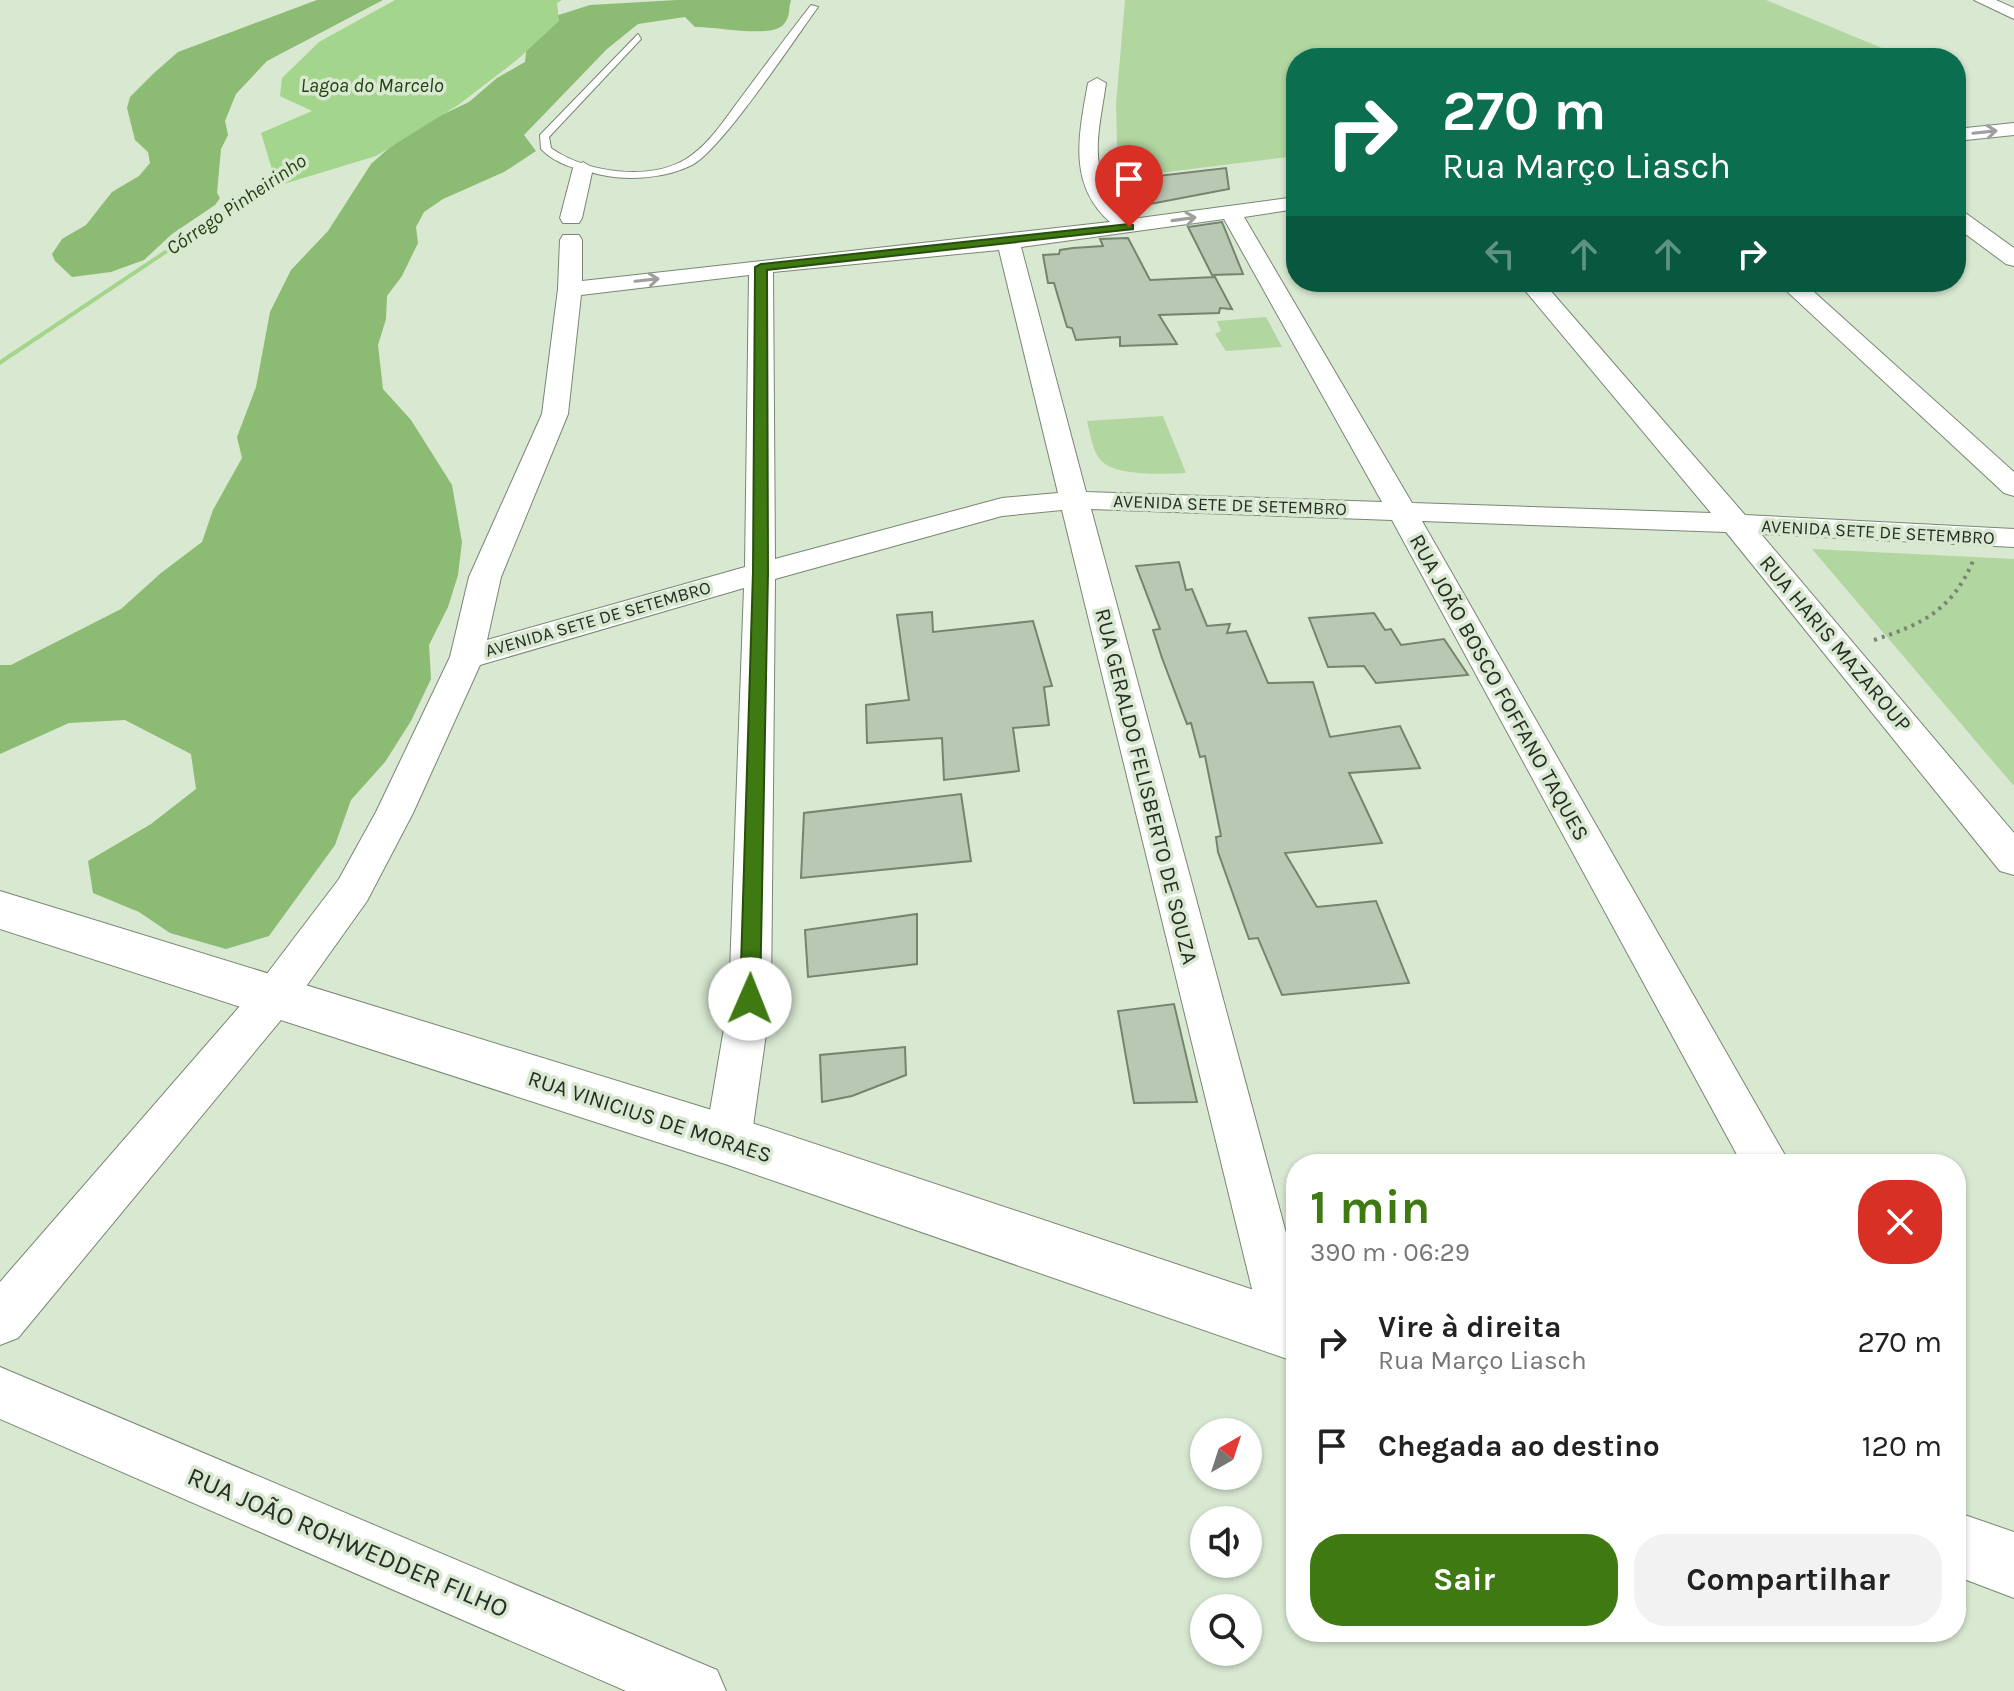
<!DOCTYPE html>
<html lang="pt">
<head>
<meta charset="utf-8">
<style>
  :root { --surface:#fff; --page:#f2f2f2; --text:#222; --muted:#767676; --accent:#3e7912 }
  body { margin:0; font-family:Karla,sans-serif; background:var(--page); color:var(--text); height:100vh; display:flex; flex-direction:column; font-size:30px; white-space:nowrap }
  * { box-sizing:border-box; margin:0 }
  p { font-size:26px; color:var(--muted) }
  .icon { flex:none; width:44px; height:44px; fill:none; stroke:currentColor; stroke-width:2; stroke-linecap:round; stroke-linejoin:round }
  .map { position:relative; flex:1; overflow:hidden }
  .panel { position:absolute; left:1286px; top:1154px; width:680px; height:488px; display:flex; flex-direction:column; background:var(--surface); border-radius:32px; box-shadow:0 2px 6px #0004 }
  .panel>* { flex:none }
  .hud { position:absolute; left:1286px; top:48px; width:680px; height:244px; border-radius:32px; box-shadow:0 2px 6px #0004; background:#0b6e4f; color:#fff; overflow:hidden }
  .needle { width:52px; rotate:39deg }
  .controls { position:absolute; left:1190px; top:1418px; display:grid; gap:16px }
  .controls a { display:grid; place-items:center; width:72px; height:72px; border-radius:50%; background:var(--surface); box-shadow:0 2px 6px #0004; font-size:40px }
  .pin { position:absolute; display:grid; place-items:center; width:68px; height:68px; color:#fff; margin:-82px -34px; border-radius:50% 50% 50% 0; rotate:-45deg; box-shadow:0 0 8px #0007 }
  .pin .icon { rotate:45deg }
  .me { position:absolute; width:88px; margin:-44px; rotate:1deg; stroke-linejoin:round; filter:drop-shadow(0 0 6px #0008) }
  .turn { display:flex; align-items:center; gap:28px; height:168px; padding:0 24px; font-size:36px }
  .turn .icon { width:104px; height:104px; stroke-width:2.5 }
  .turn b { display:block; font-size:56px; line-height:68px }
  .lanes { display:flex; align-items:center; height:76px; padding:0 24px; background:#0003; justify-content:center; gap:40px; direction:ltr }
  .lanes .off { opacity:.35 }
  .round { display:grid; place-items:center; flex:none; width:84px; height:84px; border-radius:32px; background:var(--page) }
  .overview { display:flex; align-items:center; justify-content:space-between; height:136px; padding:0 24px }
  h1 { font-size:48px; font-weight:700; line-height:60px; color:var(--accent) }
  .button { display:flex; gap:16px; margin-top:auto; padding:16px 24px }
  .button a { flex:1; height:92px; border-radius:32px; background:var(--accent); color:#fff; font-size:32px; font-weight:700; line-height:92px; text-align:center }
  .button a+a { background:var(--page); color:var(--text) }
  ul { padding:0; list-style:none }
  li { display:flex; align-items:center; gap:24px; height:104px; padding:0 24px }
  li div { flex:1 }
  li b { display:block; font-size:30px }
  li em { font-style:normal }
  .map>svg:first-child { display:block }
  .green { fill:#b2d6a0 }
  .forest { fill:#8cbb73 }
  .water { fill:#a4d58c }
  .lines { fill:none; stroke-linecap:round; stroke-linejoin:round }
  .stream { fill:#a4d58c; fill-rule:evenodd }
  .building { fill:#b9c8b2; stroke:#76846f; stroke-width:2 }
  .lane-casing { stroke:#798773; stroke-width:2 }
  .street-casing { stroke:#798773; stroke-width:2 }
  .secondary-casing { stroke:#798773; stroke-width:2 }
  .path { stroke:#798475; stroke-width:4; stroke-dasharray:3 5; stroke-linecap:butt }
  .lane { fill:#fff; fill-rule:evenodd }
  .street { fill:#fff; fill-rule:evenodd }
  .secondary { fill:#fff; fill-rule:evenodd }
  .oneway { stroke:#9ea09d }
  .route { fill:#3e7912; stroke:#284f0c; stroke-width:2 }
  .labels { text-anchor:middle; stroke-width:7; stroke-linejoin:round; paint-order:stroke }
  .far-street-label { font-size:18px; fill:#282d25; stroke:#d8e8d1 }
  .far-water-label { font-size:20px; font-style:italic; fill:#23410f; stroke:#d8e8d1 }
  .street-label { font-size:22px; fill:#282d25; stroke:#d8e8d1 }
  .near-street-label { font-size:26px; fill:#282d25; stroke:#d8e8d1 }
</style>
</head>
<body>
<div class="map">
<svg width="2014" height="1691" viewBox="0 0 2014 1691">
  <rect width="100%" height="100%" fill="#d8e8d1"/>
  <!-- green -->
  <path class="green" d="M1125 0H1766L1906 58H1296V156L1118 178 1116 104Z
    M1266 317 1282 347 1226 351 1215 334 1221 331 1217 321Z
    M1163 416 1186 473C1165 474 1111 477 1099 458 1092 448 1090 433 1087 421Z
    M1812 549 2014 559V786Z"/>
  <!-- forest -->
  <path class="forest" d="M317 0H383L267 61 236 94 225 121 228 135 221 149 217 193 220 198 215 205 172 234 144 260 111 272 72 277 55 261 52 254 62 239 86 225 112 192 139 176 150 163 148 152 135 140 127 108 130 97 154 73 178 52Z
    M677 0H849H791C788 10 791 15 784 24 772 39 715 26 695 27L685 17 638 24 607 49 524 135 536 151 504 172 443 199 424 212 416 227 418 243 402 276 387 296 386 319 378 345 383 389 411 420 452 485 462 542 458 575 448 607 429 645 431 679 411 721 385 762 351 800 335 845 269 936 226 949 170 933 139 912 93 893 88 861 151 824 196 789 191 754 125 720 69 723 0 754V665H11L121 609 161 573 202 542 213 510 242 458 237 437 256 387 270 312 291 270 328 231 371 164 389 148 429 121 469 102 497 78 525 62 526 52 543 20 590 5Z"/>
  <!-- water -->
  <path class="water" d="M395 0H562L557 3 559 21 518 59 458 105 376 156 277 186 261 133 312 111 280 96 282 78 319 42Z"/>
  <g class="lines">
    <!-- stream -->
    <path class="stream" d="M285 170 288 172 287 173 0 365V360Z"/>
  </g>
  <!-- building -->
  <path class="building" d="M1226 168 1229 189 1145 205 1115 181Z
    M1222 222 1243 274 1212 275 1188 227Z
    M1128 238 1150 280 1215 277 1232 309 1220 308 1219 313 1159 315 1177 344 1120 346V337L1076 340 1072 328 1067 327 1054 283H1048L1043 255 1059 254 1060 250 1073 248 1103 246 1100 239Z
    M1179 562 1186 590 1192 589 1207 626 1230 624 1227 633 1246 631 1268 683 1313 682 1330 737 1400 726 1420 768 1349 773 1382 843 1285 853 1317 907 1376 901 1409 983 1282 995 1258 938 1249 939 1218 852 1216 837 1221 836 1205 756 1200 757 1191 723 1187 724 1162 658 1153 630 1160 629 1136 566Z
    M932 612 933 632 1033 621 1052 686 1044 687 1049 725 1013 728 1019 771 944 780 942 738 867 743 866 705 909 700 897 615Z
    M1374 613 1385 630 1391 629 1401 645 1444 639 1468 675 1376 683 1364 666 1328 667 1309 618Z
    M961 794 971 861 801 878 804 813Z
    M917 914V964L808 977 805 930Z
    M1174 1004 1197 1102 1134 1103 1118 1011Z
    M905 1047 906 1075 852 1096 822 1102 820 1055Z"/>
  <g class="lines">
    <!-- lane casing -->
    <g class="lane-casing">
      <path id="lane" d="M811 5 818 7C794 40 722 149 692 165 666 178 629 181 602 175 578 169 558 166 541 149L540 135 638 34 641 39 549 137 551 148C585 172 648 182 686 159 709 145 724 120 740 99 763 68 787 36 811 5Z"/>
    </g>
    <!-- street casing -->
    <g class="street-casing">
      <path id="street" d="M1974 0H1996L2014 8V19Z
        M1097 78 1106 83C1098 138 1084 178 1132 219L1296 197V209L1244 217 1412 503 1711 513 1518 282H1543L1745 515 2014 529V547L1761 534 2014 833V875L2000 871 1726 532 1422 521 1790 1164H1742L1392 520 1091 509 1296 1270V1352L1287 1355 1269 1348 1262 1330 1062 510 1002 516 775 579 771 999 751 1140 744 1155 728 1161 712 1155 705 1140 729 999 744 588 480 665 413 813 367 901 290 1009 18 1338 0 1345V1282L260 983 339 879 376 812 450 657 469 577 542 414 558 289 560 240 563 235H579L582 240V281L1110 222C1067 184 1079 134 1088 83ZM1224 219 1382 502 1086 492 1021 247ZM999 250 1058 493 1002 498 775 559 773 272ZM749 275 745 567 487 640 501 577 568 414 581 295Z
        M2014 123V135L1956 141V129Z
        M583 162 593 168 582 218 579 223H563L560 218 573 168Z
        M1956 210 1964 212 2014 248V266L2006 264 1956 227Z
        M1777 282H1803L2014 472V496L2004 493Z
        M0 1367 717 1670 726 1691H626L0 1419Z"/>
    </g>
    <!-- secondary casing -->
    <g class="secondary-casing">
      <path id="secondary" d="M0 891 728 1115 1296 1304V1362L728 1165 0 929Z
        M1956 1512 2014 1532V1598L1956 1576Z"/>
    </g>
    <!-- path -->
    <path class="path" d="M1874 640C1923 624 1952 610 1973 561"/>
    <!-- lane -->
    <use href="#lane" class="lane"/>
    <!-- street -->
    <use href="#street" class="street"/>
    <!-- secondary -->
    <use href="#secondary" class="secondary"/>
  </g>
  <!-- one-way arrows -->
  <defs><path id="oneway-shaft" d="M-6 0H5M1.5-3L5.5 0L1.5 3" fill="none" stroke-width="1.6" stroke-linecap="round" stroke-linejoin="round" transform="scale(2)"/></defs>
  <g class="oneway">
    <use href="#oneway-shaft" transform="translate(1985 132) rotate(-6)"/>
    <use href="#oneway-shaft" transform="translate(1184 219) rotate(-8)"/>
    <use href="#oneway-shaft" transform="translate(647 280) rotate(-6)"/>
  </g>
  <!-- route -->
  <path class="route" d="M1129 224 1133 225V229L767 270 768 572 760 999 757 1005 750 1008 743 1005 740 999 753 572 755 267 761 264Z"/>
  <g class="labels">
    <!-- far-street labels -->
    <g class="far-street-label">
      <text transform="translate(1230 505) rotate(2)" y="6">AVENIDA SETE DE SETEMBRO</text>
      <text transform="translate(1878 532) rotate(3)" y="6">AVENIDA SETE DE SETEMBRO</text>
      <text transform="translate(598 619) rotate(-16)" y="6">AVENIDA SETE DE SETEMBRO</text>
    </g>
    <!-- far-water labels -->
    <g class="far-water-label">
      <text x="372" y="92">Lagoa do Marcelo</text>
      <text transform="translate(236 204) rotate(-34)" y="7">Córrego Pinheirinho</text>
    </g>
    <!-- street labels -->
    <g class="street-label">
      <text transform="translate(1836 643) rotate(50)" y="8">RUA HARIS MAZAROUP</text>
      <text transform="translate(1500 687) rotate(61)" y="8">RUA JOÃO BOSCO FOFFANO TAQUES</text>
      <text transform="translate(1147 786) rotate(76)" y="8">RUA GERALDO FELISBERTO DE SOUZA</text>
      <text transform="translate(650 1116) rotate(18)" y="8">RUA VINICIUS DE MORAES</text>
    </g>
    <!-- near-street labels -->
    <g class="near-street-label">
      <text transform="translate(348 1542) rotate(23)" y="9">RUA JOÃO ROHWEDDER FILHO</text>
    </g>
  </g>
</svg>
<div class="controls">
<a><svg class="needle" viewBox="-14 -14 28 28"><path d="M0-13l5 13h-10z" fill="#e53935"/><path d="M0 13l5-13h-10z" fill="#767676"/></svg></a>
<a><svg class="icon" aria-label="sound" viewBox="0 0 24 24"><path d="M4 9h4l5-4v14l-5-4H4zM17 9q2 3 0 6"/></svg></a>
<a><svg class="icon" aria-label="search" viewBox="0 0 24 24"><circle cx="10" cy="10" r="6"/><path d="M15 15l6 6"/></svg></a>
</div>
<div class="pin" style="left:1129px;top:227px;background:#d93025"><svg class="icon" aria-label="arrive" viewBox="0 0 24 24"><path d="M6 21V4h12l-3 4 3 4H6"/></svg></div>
<svg class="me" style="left:750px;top:999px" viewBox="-20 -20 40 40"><circle r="19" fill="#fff"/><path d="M0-13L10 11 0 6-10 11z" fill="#3e7912"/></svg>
<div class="hud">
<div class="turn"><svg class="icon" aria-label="right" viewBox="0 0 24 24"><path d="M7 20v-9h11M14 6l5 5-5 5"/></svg><div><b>270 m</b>Rua Março Liasch</div></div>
<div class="lanes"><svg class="icon off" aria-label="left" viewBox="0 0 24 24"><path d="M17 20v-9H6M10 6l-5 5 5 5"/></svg><svg class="icon off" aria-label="ahead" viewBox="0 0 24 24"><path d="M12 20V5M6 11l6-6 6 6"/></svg><svg class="icon off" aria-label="ahead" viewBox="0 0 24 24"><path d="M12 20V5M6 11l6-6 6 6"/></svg><svg class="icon" aria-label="right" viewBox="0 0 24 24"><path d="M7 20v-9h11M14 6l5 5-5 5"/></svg></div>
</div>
<section class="panel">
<div class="overview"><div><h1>1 min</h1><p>390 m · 06:29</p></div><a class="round" style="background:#d93025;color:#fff"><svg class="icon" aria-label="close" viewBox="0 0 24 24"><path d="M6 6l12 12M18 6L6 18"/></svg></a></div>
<ul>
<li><svg class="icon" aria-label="right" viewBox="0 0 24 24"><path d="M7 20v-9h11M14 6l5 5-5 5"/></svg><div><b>Vire à direita</b><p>Rua Março Liasch</p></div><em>270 m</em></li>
<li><svg class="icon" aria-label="arrive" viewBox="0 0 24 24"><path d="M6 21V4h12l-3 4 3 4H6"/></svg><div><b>Chegada ao destino</b></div><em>120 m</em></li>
</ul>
<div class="button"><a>Sair</a><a>Compartilhar</a></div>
</section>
</div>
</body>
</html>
